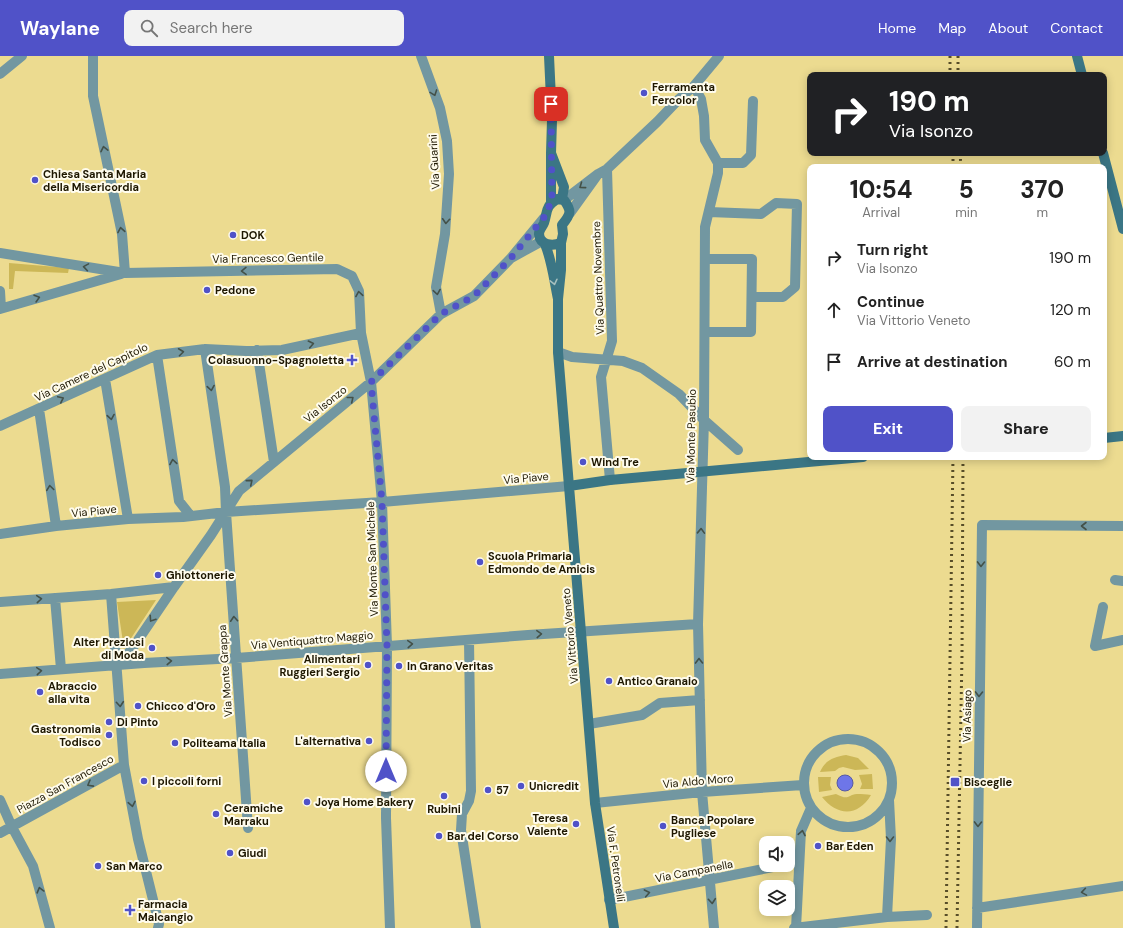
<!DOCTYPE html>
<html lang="en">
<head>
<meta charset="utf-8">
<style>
  :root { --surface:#fff; --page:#f2f2f2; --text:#222; --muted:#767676; --accent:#5052c8 }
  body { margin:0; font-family:"DM Sans",sans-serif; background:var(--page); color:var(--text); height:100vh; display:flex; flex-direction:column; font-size:15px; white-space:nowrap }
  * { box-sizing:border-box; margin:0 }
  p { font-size:13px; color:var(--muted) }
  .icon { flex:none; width:22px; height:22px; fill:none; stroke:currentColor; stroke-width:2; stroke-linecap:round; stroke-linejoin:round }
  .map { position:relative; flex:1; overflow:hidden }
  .sheet { position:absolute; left:807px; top:108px; width:300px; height:296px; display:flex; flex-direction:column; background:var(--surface); border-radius:8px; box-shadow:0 2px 10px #0003 }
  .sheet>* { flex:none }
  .banner { position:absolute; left:807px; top:16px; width:300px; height:84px; border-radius:8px; box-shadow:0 2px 10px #0003; background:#202124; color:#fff; overflow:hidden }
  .tools { position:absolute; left:759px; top:780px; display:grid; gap:8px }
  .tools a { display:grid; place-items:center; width:36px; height:36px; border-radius:8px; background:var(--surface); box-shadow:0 2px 10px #0003; font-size:20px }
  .pin { position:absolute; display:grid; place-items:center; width:34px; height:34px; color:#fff; margin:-17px; border-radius:8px; box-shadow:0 2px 6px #0006 }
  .me { position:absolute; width:44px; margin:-22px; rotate:0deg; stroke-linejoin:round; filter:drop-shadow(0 0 3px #0008) }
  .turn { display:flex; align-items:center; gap:14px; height:84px; padding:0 16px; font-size:18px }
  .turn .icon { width:52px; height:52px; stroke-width:2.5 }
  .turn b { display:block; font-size:28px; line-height:34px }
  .eta { display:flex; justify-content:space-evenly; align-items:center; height:68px; text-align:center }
  .eta b { font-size:24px; font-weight:800; line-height:28px }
  .cta { display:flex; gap:8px; margin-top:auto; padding:8px 16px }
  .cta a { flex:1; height:46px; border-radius:8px; background:var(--accent); color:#fff; font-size:16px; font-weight:800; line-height:46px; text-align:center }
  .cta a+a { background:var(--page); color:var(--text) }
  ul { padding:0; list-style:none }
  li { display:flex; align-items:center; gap:12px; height:52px; padding:0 16px }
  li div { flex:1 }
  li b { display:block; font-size:15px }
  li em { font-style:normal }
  header { display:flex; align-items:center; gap:24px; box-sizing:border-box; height:56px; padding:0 20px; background:var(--accent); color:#fff }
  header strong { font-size:19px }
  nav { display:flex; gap:22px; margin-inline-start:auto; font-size:14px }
  .search { width:280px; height:36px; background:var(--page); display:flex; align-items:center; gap:10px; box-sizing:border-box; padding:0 14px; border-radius:8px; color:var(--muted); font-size:15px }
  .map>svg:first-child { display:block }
  .green { fill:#ccb757 }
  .water { fill:#6e76e8; stroke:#565aa2 }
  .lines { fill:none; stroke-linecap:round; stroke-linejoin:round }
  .street { stroke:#7297a1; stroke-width:10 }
  .secondary { stroke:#3b7685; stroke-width:10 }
  .rail { stroke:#574d28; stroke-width:3; stroke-dasharray:2 4; stroke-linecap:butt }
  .oneway { stroke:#445148 }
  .oneway2 { stroke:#a7c0be }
  .route { stroke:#5052c8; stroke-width:7; stroke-dasharray:0 12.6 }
  .poi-dot { fill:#5052c8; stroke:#fffced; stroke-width:1.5 }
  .labels { text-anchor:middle; stroke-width:4; stroke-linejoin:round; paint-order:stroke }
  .poi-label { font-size:11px; font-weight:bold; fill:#1e1700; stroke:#fffced; text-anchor:start }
  .street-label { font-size:11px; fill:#1e1700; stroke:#fffced }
</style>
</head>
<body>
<header>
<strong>Waylane</strong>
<div class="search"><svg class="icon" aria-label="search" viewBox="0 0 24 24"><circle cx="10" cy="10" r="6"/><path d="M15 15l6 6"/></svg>Search here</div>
<nav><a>Home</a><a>Map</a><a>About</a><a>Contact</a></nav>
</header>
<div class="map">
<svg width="1123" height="872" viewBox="0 0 1123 872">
  <rect width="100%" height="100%" fill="#ecdb90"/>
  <!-- green -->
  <path class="green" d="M9 207 69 212 68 217 15 215 13 233H9Z
    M156 544 124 593 117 546Z
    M846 699 858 702 869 713 855 714 843 711 839 712 835 715 820 716C825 704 834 701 846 699Z
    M872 718 873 733H860L862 728 859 719Z
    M818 721H831L830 729 832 734 819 736Z
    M836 738C849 745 847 739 857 738 862 738 866 738 871 739 858 761 837 760 822 741Z"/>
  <!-- water -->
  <path class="water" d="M837 727a8 8 0 1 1 16 0a8 8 0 1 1-16 0Z"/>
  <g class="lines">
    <!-- street -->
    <path class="street" d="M93 0V40L122 178 125 217
      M421 0 440 52 447 85 449 118 445 178 436 231 441 258
      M0 18 22 0
      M694 30 701 43 704 60 705 84 718 107V117L705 171 704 364 698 568 702 736 714 872
      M718 107H743L751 99 753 45
      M607 113 612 285 601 321 610 424
      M598 118 607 113 657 66 679 43 694 30 719 0
      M564 144 598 118 570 157
      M709 156 761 158 776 147 797 148 795 231 783 241H752
      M542 185 511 202 544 162
      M0 197 125 217 337 213 352 220 359 235 361 277 371 326 382 446 387 590 386 762 390 872
      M0 235 1 252
      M0 253 121 218
      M705 276H751L752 203H705
      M205 293 225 431 226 456 248 772
      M257 294 274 406
      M558 296 572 301 623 305 642 312 679 338 704 364 738 394
      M157 299 179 445 190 459
      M105 323 128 463
      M39 353 56 470
      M0 370 157 299 205 293 246 295 282 294 361 277
      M0 478 56 470 128 463 183 461 226 456 382 446 569 430
      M1115 524 1123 525
      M111 538 124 709 138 783 159 868 158 872
      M55 542 61 613
      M0 546 111 538 174 531
      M1103 551 1095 590 1123 584
      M469 584 471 735 469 745 462 758 461 774 476 872
      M117 609 132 593 174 531 211 479 239 435 371 326 441 258 474 240 511 202
      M0 618 144 607 236 602 528 579 698 568
      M589 668 642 659 660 647 700 644
      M804 727a44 44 0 1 1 88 0a44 44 0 1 1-88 0Z
      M0 744 12 771 33 810 50 872
      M595 747 702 736 803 729
      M0 777 124 709
      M609 844 783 809
      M977 852 1123 830
      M887 861 891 783 889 744
      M794 872 887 861 927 859
      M796 872 801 775 811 752
      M977 872 982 469 1123 470"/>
    <!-- secondary -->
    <path class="secondary" d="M549 0 552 64 551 97
      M1077 0 1082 19
      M1103 97 1123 173
      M557 143 564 144C572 155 571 158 562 169L563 178 561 187C553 190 540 190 539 178 539 173 543 170 544 167 548 154 545 151 557 143Z
      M551 147V97L564 131 562 143
      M545 188C552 205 554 224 558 243L561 214V187
      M558 243V296L595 747 614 872
      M1104 382 1123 380
      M569 430 610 424 863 401"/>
    <!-- rail -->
    <path class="rail" d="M950 0V19
      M958 0V19
      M953 97V111
      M960 97 961 111
      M946 872 953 401
      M957 872 962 599 963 401"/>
  </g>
  <!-- one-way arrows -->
  <defs><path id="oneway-chevron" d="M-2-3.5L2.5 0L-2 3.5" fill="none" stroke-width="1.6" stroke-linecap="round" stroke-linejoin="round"/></defs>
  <g class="oneway">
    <use href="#oneway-chevron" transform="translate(434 37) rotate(70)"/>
    <use href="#oneway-chevron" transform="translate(104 93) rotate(-102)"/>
    <use href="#oneway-chevron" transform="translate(582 130) rotate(144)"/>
    <use href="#oneway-chevron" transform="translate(446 165) rotate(94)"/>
    <use href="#oneway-chevron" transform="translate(121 174) rotate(-100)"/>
    <use href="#oneway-chevron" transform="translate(86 211) rotate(-171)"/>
    <use href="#oneway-chevron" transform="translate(244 215) rotate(179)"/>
    <use href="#oneway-chevron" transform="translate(437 236) rotate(81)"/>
    <use href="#oneway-chevron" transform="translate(359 238) rotate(-99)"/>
    <use href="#oneway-chevron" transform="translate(37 242) rotate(-16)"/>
    <use href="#oneway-chevron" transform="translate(311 288) rotate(-12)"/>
    <use href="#oneway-chevron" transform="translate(181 296) rotate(-7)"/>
    <use href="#oneway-chevron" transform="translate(211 332) rotate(81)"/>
    <use href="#oneway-chevron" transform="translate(61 343) rotate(-25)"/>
    <use href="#oneway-chevron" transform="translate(351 343) rotate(-39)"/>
    <use href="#oneway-chevron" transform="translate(111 361) rotate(81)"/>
    <use href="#oneway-chevron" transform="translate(173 406) rotate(-99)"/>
    <use href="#oneway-chevron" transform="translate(250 426) rotate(-40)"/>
    <use href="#oneway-chevron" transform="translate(50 432) rotate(-98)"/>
    <use href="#oneway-chevron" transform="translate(1084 470) rotate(-180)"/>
    <use href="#oneway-chevron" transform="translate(701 475) rotate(-88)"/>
    <use href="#oneway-chevron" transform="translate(981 508) rotate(91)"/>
    <use href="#oneway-chevron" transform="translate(39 543) rotate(-5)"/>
    <use href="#oneway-chevron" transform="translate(152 563) rotate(124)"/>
    <use href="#oneway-chevron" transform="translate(234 563) rotate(-94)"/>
    <use href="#oneway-chevron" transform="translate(539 578) rotate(-3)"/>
    <use href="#oneway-chevron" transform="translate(410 588) rotate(-4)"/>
    <use href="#oneway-chevron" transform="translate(169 605) rotate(-3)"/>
    <use href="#oneway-chevron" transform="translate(699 605) rotate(-91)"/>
    <use href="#oneway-chevron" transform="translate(39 615) rotate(-5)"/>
    <use href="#oneway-chevron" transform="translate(979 638) rotate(91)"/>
    <use href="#oneway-chevron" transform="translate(120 648) rotate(85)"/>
    <use href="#oneway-chevron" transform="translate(90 728) rotate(151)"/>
    <use href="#oneway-chevron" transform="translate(132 748) rotate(79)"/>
    <use href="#oneway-chevron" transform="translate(978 768) rotate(91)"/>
    <use href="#oneway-chevron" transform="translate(802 777) rotate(-79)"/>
    <use href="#oneway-chevron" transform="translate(890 783) rotate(90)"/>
    <use href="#oneway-chevron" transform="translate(40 834) rotate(-105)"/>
    <use href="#oneway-chevron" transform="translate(1084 836) rotate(171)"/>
    <use href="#oneway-chevron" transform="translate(647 837) rotate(-11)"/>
    <use href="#oneway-chevron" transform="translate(712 845) rotate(85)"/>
  </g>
  <use class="oneway2" href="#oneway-chevron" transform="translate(554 226) rotate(77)"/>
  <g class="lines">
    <!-- route -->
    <path class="route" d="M386 715 387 590 382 446 371 326 441 258 474 240 511 202 545 160 546 154 552 147 551 48"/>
  </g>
  <!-- markers -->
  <g class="poi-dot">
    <circle cx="644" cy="37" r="4"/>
    <circle cx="35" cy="124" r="4"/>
    <circle cx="233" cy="179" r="4"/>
    <circle cx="207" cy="234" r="4"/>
    <path d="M350 298h4v4h4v4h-4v4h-4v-4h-4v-4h4z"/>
    <circle cx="583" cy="406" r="4"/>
    <circle cx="480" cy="506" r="4"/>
    <circle cx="158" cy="519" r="4"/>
    <circle cx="152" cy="592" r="4"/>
    <circle cx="368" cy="609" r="4"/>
    <circle cx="399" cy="610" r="4"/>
    <circle cx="609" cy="625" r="4"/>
    <circle cx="40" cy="636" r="4"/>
    <circle cx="138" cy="650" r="4"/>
    <circle cx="109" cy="666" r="4"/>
    <circle cx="109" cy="679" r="4"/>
    <circle cx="369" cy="685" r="4"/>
    <circle cx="175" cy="687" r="4"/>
    <circle cx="144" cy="725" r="4"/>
    <rect x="950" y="721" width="10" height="10" rx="2"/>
    <circle cx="521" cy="730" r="4"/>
    <circle cx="488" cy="734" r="4"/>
    <circle cx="444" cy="740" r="4"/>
    <circle cx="307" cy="746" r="4"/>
    <circle cx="216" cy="758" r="4"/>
    <circle cx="576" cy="768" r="4"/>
    <circle cx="663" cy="770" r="4"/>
    <circle cx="439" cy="780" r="4"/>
    <circle cx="818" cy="790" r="4"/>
    <circle cx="230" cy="797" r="4"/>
    <circle cx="98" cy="810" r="4"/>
    <path d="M128 848h4v4h4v4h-4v4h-4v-4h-4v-4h4z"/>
  </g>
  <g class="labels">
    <!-- poi labels -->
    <g class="poi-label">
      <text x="652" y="35">Ferramenta<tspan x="652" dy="13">Fercolor</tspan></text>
      <text x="43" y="122">Chiesa Santa Maria<tspan x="43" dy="13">della Misericordia</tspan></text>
      <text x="241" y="183">DOK</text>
      <text x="215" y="238">Pedone</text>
      <text x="344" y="308" text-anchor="end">Colasuonno-Spagnoletta</text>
      <text x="591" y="410">Wind Tre</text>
      <text x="488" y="504">Scuola Primaria<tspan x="488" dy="13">Edmondo de Amicis</tspan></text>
      <text x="166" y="523">Ghiottonerie</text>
      <text x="144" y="590" text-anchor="end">Alter Preziosi<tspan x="144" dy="13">di Moda</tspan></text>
      <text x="360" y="607" text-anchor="end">Alimentari<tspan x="360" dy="13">Ruggieri Sergio</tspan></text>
      <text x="407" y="614">In Grano Veritas</text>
      <text x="617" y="629">Antico Granaio</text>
      <text x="48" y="634">Abraccio<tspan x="48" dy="13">alla vita</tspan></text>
      <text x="146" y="654">Chicco d'Oro</text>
      <text x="117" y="670">Di Pinto</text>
      <text x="101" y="677" text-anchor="end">Gastronomia<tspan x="101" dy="13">Todisco</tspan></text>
      <text x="361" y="689" text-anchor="end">L'alternativa</text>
      <text x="183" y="691">Politeama Italia</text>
      <text x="152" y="729">I piccoli forni</text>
      <text x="964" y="730">Bisceglie</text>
      <text x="529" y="734">Unicredit</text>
      <text x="496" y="738">57</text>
      <text x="315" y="750">Joya Home Bakery</text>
      <text x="224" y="756">Ceramiche<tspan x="224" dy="13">Marraku</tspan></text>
      <text x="444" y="757" text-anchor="middle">Rubini</text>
      <text x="568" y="766" text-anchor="end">Teresa<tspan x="568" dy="13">Valente</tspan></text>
      <text x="671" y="768">Banca Popolare<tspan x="671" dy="13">Pugliese</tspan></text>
      <text x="447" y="784">Bar del Corso</text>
      <text x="826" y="794">Bar Eden</text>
      <text x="238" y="801">Giudi</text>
      <text x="106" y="814">San Marco</text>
      <text x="138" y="852">Farmacia<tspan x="138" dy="13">Malcangio</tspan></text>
    </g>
    <!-- street labels -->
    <g class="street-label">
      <text transform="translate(434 106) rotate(-93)" y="4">Via Guarini</text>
      <text transform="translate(268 202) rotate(-1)" y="4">Via Francesco Gentile</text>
      <text transform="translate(598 222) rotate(-92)" y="4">Via Quattro Novembre</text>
      <text transform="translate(91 316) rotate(-25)" y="4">Via Camere del Capitolo</text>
      <text transform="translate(325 348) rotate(-39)" y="4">Via Isonzo</text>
      <text transform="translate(691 380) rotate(-89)" y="4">Via Monte Pasubio</text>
      <text transform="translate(526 422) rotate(-5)" y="4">Via Piave</text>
      <text transform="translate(94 455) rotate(-6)" y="4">Via Piave</text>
      <text transform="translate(372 503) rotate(-92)" y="4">Via Monte San Michele</text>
      <text transform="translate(570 580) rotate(-95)" y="4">Via Vittorio Veneto</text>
      <text transform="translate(312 584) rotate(-5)" y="4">Via Ventiquattro Maggio</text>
      <text transform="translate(225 615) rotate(-94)" y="4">Via Monte Grappa</text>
      <text transform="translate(967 660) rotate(-89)" y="4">Via Asiago</text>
      <text transform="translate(698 725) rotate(-5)" y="4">Via Aldo Moro</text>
      <text transform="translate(65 728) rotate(-29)" y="4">Piazza San Francesco</text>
      <text transform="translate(616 808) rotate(82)" y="4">Via F. Petronelli</text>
      <text transform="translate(694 815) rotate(-11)" y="4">Via Campanella</text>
    </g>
  </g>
</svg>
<div class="tools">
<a><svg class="icon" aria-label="sound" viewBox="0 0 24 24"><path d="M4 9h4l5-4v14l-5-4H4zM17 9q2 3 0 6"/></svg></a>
<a><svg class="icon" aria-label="layers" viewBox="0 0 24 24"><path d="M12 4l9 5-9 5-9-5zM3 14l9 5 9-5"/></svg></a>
</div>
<div class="pin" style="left:551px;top:48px;background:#d93025"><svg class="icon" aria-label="arrive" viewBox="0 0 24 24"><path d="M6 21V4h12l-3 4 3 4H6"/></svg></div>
<svg class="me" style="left:386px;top:715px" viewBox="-20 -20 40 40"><circle r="19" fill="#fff"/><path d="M0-13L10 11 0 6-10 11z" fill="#5052c8"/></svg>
<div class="banner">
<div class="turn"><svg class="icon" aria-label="right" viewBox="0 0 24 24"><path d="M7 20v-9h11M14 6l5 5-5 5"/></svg><div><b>190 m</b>Via Isonzo</div></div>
</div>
<section class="sheet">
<div class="eta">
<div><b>10:54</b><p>Arrival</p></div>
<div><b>5</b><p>min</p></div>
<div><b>370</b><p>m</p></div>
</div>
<ul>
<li><svg class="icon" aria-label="right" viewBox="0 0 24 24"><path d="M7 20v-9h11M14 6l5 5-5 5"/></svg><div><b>Turn right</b><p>Via Isonzo</p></div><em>190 m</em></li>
<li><svg class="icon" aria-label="ahead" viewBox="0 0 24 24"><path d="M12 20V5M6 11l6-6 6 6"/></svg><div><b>Continue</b><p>Via Vittorio Veneto</p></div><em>120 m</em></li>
<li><svg class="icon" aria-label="arrive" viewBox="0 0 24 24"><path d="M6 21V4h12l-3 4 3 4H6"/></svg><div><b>Arrive at destination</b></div><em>60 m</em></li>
</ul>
<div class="cta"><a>Exit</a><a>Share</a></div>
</section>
</div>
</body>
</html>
